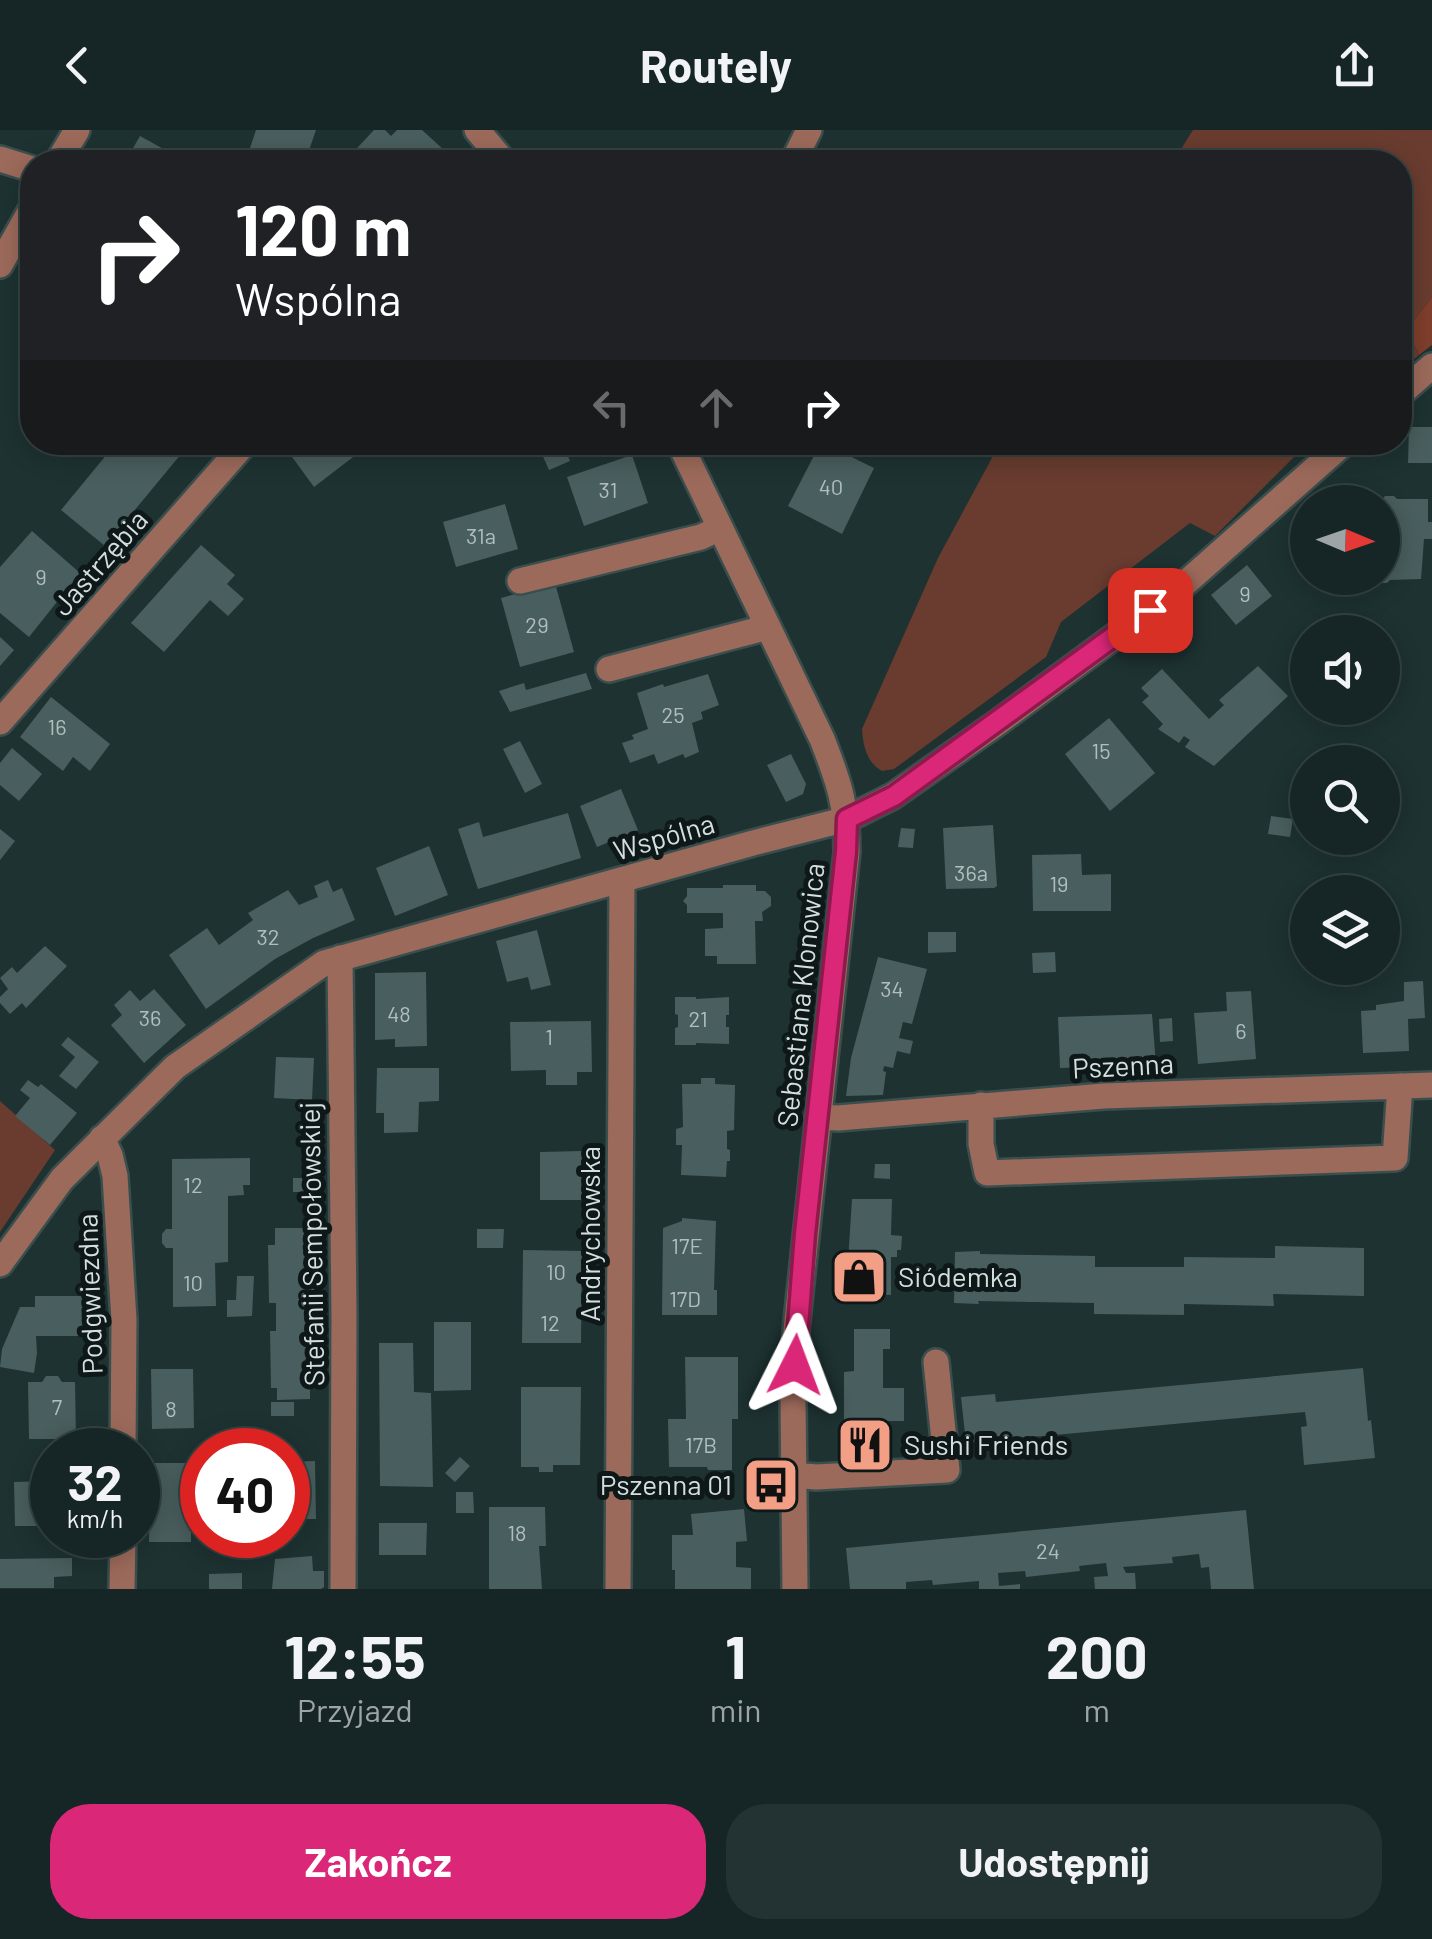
<!DOCTYPE html>
<html lang="pl">
<head>
<meta charset="utf-8">
<style>
  :root { --surface:#162626; --page:#233232; --text:#f1f3f6; --muted:#9ea5a7; --line:#354343; --accent:#db2777 }
  body { margin:0; font-family:Barlow,sans-serif; background:var(--page); color:var(--text); height:100vh; display:flex; flex-direction:column; font-size:38px; white-space:nowrap }
  * { box-sizing:border-box; margin:0 }
  p { font-size:32px; color:var(--muted) }
  .icon { flex:none; width:55px; height:55px; fill:none; stroke:currentColor; stroke-width:2; stroke-linecap:round; stroke-linejoin:round }
  .map { position:relative; height:1459px; overflow:hidden }
  .drawer { display:flex; flex-direction:column; background:var(--surface); flex:1 }
  .drawer>* { flex:none }
  .guide { position:absolute; left:20px; top:20px; width:1392px; height:305px; border-radius:40px; box-shadow:0 5px 25px #0003,0 0 0 2px var(--line); background:#202124; color:#fff; overflow:hidden }
  .needle { width:65px; rotate:92deg }
  .controls { position:absolute; left:1290px; top:355px; display:grid; gap:20px }
  .controls a { display:grid; place-items:center; width:110px; height:110px; border-radius:50%; background:var(--surface); box-shadow:0 5px 25px #0003,0 0 0 2px var(--line); font-size:50px }
  .speed { position:absolute; left:30px; top:1298px; display:flex; gap:20px; font-size:50px; font-weight:700; text-align:center }
  .speed>* { display:grid; place-content:center; width:130px; height:130px; border-radius:50%; background:var(--surface); box-shadow:0 5px 25px #0003,0 0 0 2px var(--line); line-height:1 }
  .speed small { font-size:25px; font-weight:400 }
  .speed .limit { border:15px solid #d22; background:#fff; color:#111 }
  .pin { position:absolute; display:grid; place-items:center; width:85px; height:85px; color:#fff; margin:-42px; border-radius:20px; box-shadow:0 5px 15px #0006 }
  .me { position:absolute; width:110px; margin:-55px; rotate:3deg; stroke-linejoin:round; filter:drop-shadow(0 0 8px #0008) }
  .turn { display:flex; align-items:center; gap:35px; height:210px; padding:0 50px; font-size:45px }
  .turn .icon { width:130px; height:130px; stroke-width:2.5 }
  .turn b { display:block; font-size:70px; line-height:85px }
  .lanes { display:flex; align-items:center; height:95px; padding:0 50px; background:#0003; justify-content:center; gap:50px; direction:ltr }
  .lanes .off { opacity:.35 }
  .eta { display:flex; justify-content:space-evenly; align-items:center; height:170px; text-align:center }
  .eta b { font-size:60px; font-weight:700; line-height:70px }
  .primary-button { display:flex; gap:20px; margin-top:auto; padding:20px 50px }
  .primary-button a { flex:1; height:115px; border-radius:40px; background:var(--accent); color:#fff; font-size:40px; font-weight:700; line-height:115px; text-align:center }
  .primary-button a+a { background:var(--page); color:var(--text) }
  header { display:flex; justify-content:space-between; align-items:center; height:130px; padding:0 50px; background:var(--surface); font-size:45px; font-weight:700 }
  .map>svg:first-child { display:block }
  .green { fill:#693c2f }
  .forest { fill:#7e3e2b }
  .building { fill:#495e5e }
  .lines { fill:none; stroke-linecap:round; stroke-linejoin:round }
  .minor-casing { stroke:#3b4e4e; stroke-width:30 }
  .minor { stroke:#9c6a5b; stroke-width:25 }
  .route-casing { stroke:#8e194d; stroke-width:25 }
  .route { stroke:#db2777; stroke-width:18 }
  .labels { text-anchor:middle; stroke-width:10; stroke-linejoin:round; paint-order:stroke }
  .number-label { font-size:22px; fill:#b0bfbe }
  .street-label { font-size:28px; fill:#d3dfde; stroke:#0f1818 }
  .poi-label { font-size:28px; fill:#d3dfde; stroke:#0f1818; text-anchor:start }
</style>
</head>
<body>
<header><svg class="icon" aria-label="back" viewBox="0 0 24 24"><path d="M15 5l-7 7 7 7"/></svg>Routely<svg class="icon" aria-label="share" viewBox="0 0 24 24"><path d="M12 15V3M7 8l5-5 5 5M5 13v7h14v-7"/></svg></header>
<div class="map">
<svg width="1432" height="1459" viewBox="0 0 1432 1459">
  <rect width="100%" height="100%" fill="#1e3232"/>
  <!-- green -->
  <path class="green" d="M1193 0H1432V167L1407 199 1419 225 1400 241V32H1173Z
    M1000 313H1308L1215 406 1190 393 1061 492 1046 527 894 639 882 641C867 633 863 616 862 599L938 428Z
    M0 971 55 1020 0 1102Z"/>
  <!-- forest -->
  <path class="forest" d="M1432 167V215L1419 225 1407 199Z"/>
  <!-- building -->
  <path class="building" d="M256 0H316L305 32H262L247 27Z
    M374 0H385L391 6 397 0H422L444 20 433 32H344Z
    M140 6 169 22 162 32H125Z
    M1409 297H1432V333H1408Z
    M117 312H191L105 416 61 380Z
    M296 312H348L357 324 314 357 287 320Z
    M562 312 570 331 549 340 541 322Z
    M821 312 874 338 842 404 788 376Z
    M632 325 648 373 584 396 567 347Z
    M1385 366H1394L1397 369H1428V392H1432V409H1424L1421 449 1390 450 1387 453H1378L1373 448H1382V372H1380Z
    M505 374 518 419 456 437 443 392Z
    M32 401 80 443 29 507 0 483V437Z
    M201 415 235 445 227 454 244 469 228 486 210 470 164 522 131 493Z
    M1247 435 1272 466 1236 495 1211 465Z
    M555 453 574 522 520 537 501 468Z
    M0 507 14 520 0 536Z
    M1258 536 1288 566 1214 636 1185 617 1190 610 1184 606 1179 613 1158 599 1163 594 1142 572 1149 566 1141 558 1162 539 1209 589 1224 575 1219 570Z
    M586 543 592 559 510 582 499 561 524 553 526 560Z
    M708 544 719 575 701 582 703 589 692 593 699 622 685 628 683 624 658 634 654 624 630 633 622 613 634 609 632 605 648 599 637 563 663 554 664 557Z
    M51 567 110 614 90 641 73 627 63 641 20 607Z
    M1109 588 1155 643 1110 681 1065 624Z
    M520 611 542 654 525 663 503 619Z
    M12 618 42 644 19 671 0 655V633Z
    M791 624 806 654 803 664 786 672 767 635Z
    M621 659 638 700 597 717 580 676Z
    M568 683 581 728 478 759 458 699 479 692 483 707Z
    M1271 686 1293 689 1290 707 1268 704Z
    M993 695 997 756 994 758 946 759 943 698Z
    M901 698 915 699 913 718 898 717Z
    M0 699 15 711 0 730Z
    M429 716 448 765 395 786 376 738Z
    M1081 724 1082 745 1111 744V781H1033L1032 725Z
    M328 750 333 762 342 758 355 790 313 808 275 829 206 879 169 825 207 798 219 815 253 790 248 783 288 760 299 775 318 767 314 756Z
    M723 755H756V761H765L771 767V776L762 782 763 791H755L756 834H717V826H705V799L723 798V783H687V775L683 771 687 766V758H723Z
    M537 800 551 855 531 860 528 847 507 852 496 811Z
    M928 802H956V822L928 823Z
    M45 816 67 836 26 878 22 873 10 884 0 873V867L8 859 0 848 12 837 17 843Z
    M1055 822 1056 842 1033 843 1032 823Z
    M878 827 927 839 912 894 903 892 899 908 913 911 910 924 897 921 893 938 884 936 883 941 886 942 883 965 846 966 851 928Z
    M426 842 427 916 395 917V909L375 910V843Z
    M1423 851 1425 888 1408 889 1409 921 1363 923 1361 881 1376 880V875L1404 871V852Z
    M154 859 186 895 144 933 111 895 122 885 114 875 130 860 140 871Z
    M1251 861 1256 929 1198 934 1194 883 1227 881 1226 862Z
    M675 867H696V869L729 867V885H726V897H729V914L696 913V915H675V898L678 897V885L675 884Z
    M1152 884 1156 935 1060 938 1058 887Z
    M1172 888 1173 911 1160 912 1159 889Z
    M591 891 592 942H577V955H546V940L511 941 510 892Z
    M68 907 99 932 76 959 59 946 75 927 61 915Z
    M276 927 314 928 312 970 274 968Z
    M377 938H439V971L419 972 418 1002 384 1003V983H376Z
    M701 948H715V954L735 955 734 1000 727 1001V1019L730 1020V1031H727L726 1047 681 1045 682 1015H676V999L683 997 682 954H701Z
    M28 950 38 957 41 954 77 983 50 1015 15 986 30 968 20 960Z
    M582 1021V1070H540V1022Z
    M250 1028V1055H243L244 1065 228 1066V1132L215 1133 216 1176 173 1177V1118H166L162 1113V1104L166 1099H172V1029Z
    M875 1034H890V1049L874 1048Z
    M293 1048H314L315 1062H293Z
    M852 1069H892L891 1105 902 1106 901 1120H897V1127H891V1165L846 1163Z
    M682 1088 716 1091 714 1160H717V1185H662L663 1098 682 1091Z
    M275 1098H307L308 1115H315V1128H308V1156H315V1170H309V1200H315V1213H309V1242H316V1257H310V1269L277 1270V1258H271L270 1201H276V1173H269L268 1115H275Z
    M477 1099H504L503 1118H477Z
    M1275 1116 1364 1118V1166L1273 1164 1274 1176 1184 1174V1185L1094 1184V1173L978 1171 979 1174 954 1173 955 1122 980 1121V1124L1095 1126V1137H1184V1127L1275 1128Z
    M523 1120 582 1121 581 1213H522Z
    M237 1146H254L252 1186 227 1187V1170H236Z
    M35 1166H86V1206H36L37 1223 34 1243 0 1237 2 1219 20 1177H35Z
    M434 1192H471V1260L434 1261Z
    M854 1199H890V1219H883V1258H904V1291H882L883 1315 890 1314V1334H854V1291H844V1242L854 1241Z
    M379 1213H413L414 1262 431 1263 433 1357 380 1356Z
    M685 1227H738V1289H732V1340H708L707 1337H669L668 1289H686Z
    M1363 1238 1368 1291 1371 1290 1375 1328 1304 1335 1301 1297 1307 1296 1305 1282 966 1313 961 1267 995 1264 996 1272Z
    M151 1239H193L194 1298 152 1299Z
    M46 1246H58L62 1252H75L76 1309H29L28 1252H42Z
    M521 1257H581L580 1335H553V1342H539V1337H521Z
    M271 1272H294V1286H271Z
    M231 1300H251V1320H219V1313H231Z
    M460 1327 470 1336 455 1352 445 1343Z
    M315 1331 316 1389H291L288 1388V1332Z
    M150 1333H191V1412H149Z
    M52 1351V1396H15L14 1352Z
    M456 1362H473L474 1383H456Z
    M489 1377H545L546 1416H539L542 1459H489Z
    M744 1379 747 1411 736 1412V1437L751 1438V1459H675V1440H672V1405H693L691 1384Z
    M1246 1380 1254 1459H1211L1209 1437 1201 1438 1199 1424 1172 1427 1173 1433 1123 1437 1126 1443H1135L1136 1459H1095L1094 1447 1108 1446 1106 1433 1079 1436 1080 1441 1026 1447 1025 1441 998 1443 999 1456 1020 1454V1459H979V1451L933 1455 932 1450 906 1452V1459H850L846 1418Z
    M379 1393H427L426 1425H379Z
    M312 1426 313 1441H324V1457L321 1459H272L275 1429Z
    M72 1428V1446L54 1447V1458H0V1429Z
    M242 1443V1459H209V1444Z"/>
  <g class="lines">
    <!-- minor casing -->
    <g class="minor-casing">
      <path id="minor" d="M477 0 504 32
        M0 29 32 39
        M58 32 77 0
        M793 32 809 0
        M0 135 32 78
        M1400 264 1432 236
        M679 312 822 609C839 652 847 676 847 722L796 1200 793 1270 795 1459
        M520 451 701 407 720 398
        M609 539 768 497
        M0 592 246 312
        M340 828 344 1186 343 1459
        M981 975V1014L987 1043 1395 1028 1400 956
        M818 987 838 988 1104 966 1432 955
        M102 1008 110 1025 115 1046 124 1190 123 1320
        M0 1134 62 1049 175 937 324 833 753 713 847 689 893 666 1000 591 1180 458 1345 312
        M794 1345 816 1347 947 1340 936 1232
        M122 1459 123 1405
        M618 1459 622 750"/>
    </g>
    <!-- minor -->
    <use href="#minor" class="minor"/>
  </g>
  <g class="lines">
    <!-- route casing -->
    <g class="route-casing">
      <path id="route" d="M795 1235 805 1104 846 722 847 689 894 666 1150 480"/>
    </g>
    <!-- route -->
    <use href="#route" class="route"/>
  </g>
  <!-- icons -->
  <defs>
    <g id="shop-square" transform="scale(2.875)"><rect x="-9" y="-9" width="18" height="18" rx="4" fill="#f39f85" stroke="#0f1818"/><path d="M-5-2.5h2.3a2.7 3.5 0 0 1 5.4 0H5L5.5 6h-11ZM-1.5-2.5h3a1.5 2.3 0 0 0-3 0Z" fill="#111"/></g>
    <g id="restaurant-square" transform="scale(2.875)"><rect x="-9" y="-9" width="18" height="18" rx="4" fill="#f39f85" stroke="#0f1818"/><path d="M-5-6h1v4h1v-4h1v4h1v-4h1v5L-1.5 .5V6h-2V.5L-5-1ZM5-6V6H3V1.5H1.5Q1.5-4 5-6Z" fill="#111"/></g>
    <g id="bus-square" transform="scale(2.875)"><rect x="-9" y="-9" width="18" height="18" rx="4" fill="#f39f85" stroke="#0f1818"/><path d="M-5-6H5V4H4V6H2V4H-2V6H-4V4H-5ZM-3.5-4V0h7V-4ZM-3.5 1.2v1.5H-2V1.2ZM2 1.2v1.5H3.5V1.2Z" fill="#111"/></g>
  </defs>
  <g fill-rule="evenodd">
    <use href="#shop-square" x="859" y="1147"/>
    <use href="#restaurant-square" x="865" y="1315"/>
    <use href="#bus-square" x="771" y="1355"/>
  </g>
  <g class="labels">
    <!-- number labels -->
    <g class="number-label">
      <text x="831" y="365">40</text>
      <text x="608" y="368">31</text>
      <text x="481" y="414">31a</text>
      <text x="41" y="455">9</text>
      <text x="1245" y="472">9</text>
      <text x="537" y="503">29</text>
      <text x="673" y="593">25</text>
      <text x="57" y="605">16</text>
      <text x="1101" y="629">15</text>
      <text x="971" y="751">36a</text>
      <text x="1059" y="762">19</text>
      <text x="268" y="815">32</text>
      <text x="892" y="867">34</text>
      <text x="399" y="892">48</text>
      <text x="150" y="896">36</text>
      <text x="698" y="897">21</text>
      <text x="1241" y="909">6</text>
      <text x="549" y="915">1</text>
      <text x="193" y="1063">12</text>
      <text x="687" y="1124">17E</text>
      <text x="556" y="1150">10</text>
      <text x="193" y="1161">10</text>
      <text x="685" y="1177">17D</text>
      <text x="550" y="1201">12</text>
      <text x="57" y="1285">7</text>
      <text x="171" y="1287">8</text>
      <text x="701" y="1323">17B</text>
      <text x="517" y="1411">18</text>
      <text x="1048" y="1429">24</text>
    </g>
    <!-- street labels -->
    <g class="street-label">
      <text transform="translate(100 433) rotate(-49)" y="10">Jastrzębia</text>
      <text transform="translate(664 707) rotate(-16)" y="10">Wspólna</text>
      <text transform="translate(801 865) rotate(-84)" y="10">Sebastiana Klonowica</text>
      <text transform="translate(1123 936) rotate(-3)" y="10">Pszenna</text>
      <text transform="translate(590 1104) rotate(-90)" y="10">Andrychowska</text>
      <text transform="translate(312 1114) rotate(-91)" y="10">Stefanii Sempołowskiej</text>
      <text transform="translate(90 1164) rotate(-92)" y="10">Podgwiezdna</text>
    </g>
    <!-- poi labels -->
    <g class="poi-label">
      <text x="898" y="1157">Siódemka</text>
      <text x="904" y="1325">Sushi Friends</text>
      <text x="732" y="1365" text-anchor="end">Pszenna 01</text>
    </g>
  </g>
</svg>
<div class="controls">
<a><svg class="needle" viewBox="-14 -14 28 28"><path d="M0-13l5 13h-10z" fill="#e53935"/><path d="M0 13l5-13h-10z" fill="#9ea5a7"/></svg></a>
<a><svg class="icon" aria-label="sound" viewBox="0 0 24 24"><path d="M4 9h4l5-4v14l-5-4H4zM17 9q2 3 0 6"/></svg></a>
<a><svg class="icon" aria-label="search" viewBox="0 0 24 24"><circle cx="10" cy="10" r="6"/><path d="M15 15l6 6"/></svg></a>
<a><svg class="icon" aria-label="layers" viewBox="0 0 24 24"><path d="M12 4l9 5-9 5-9-5zM3 14l9 5 9-5"/></svg></a>
</div>
<div class="speed"><div>32<small>km/h</small></div><div class="limit">40</div></div>
<div class="pin" style="left:1150px;top:480px;background:#d93025"><svg class="icon" aria-label="arrive" viewBox="0 0 24 24"><path d="M6 21V4h12l-3 4 3 4H6"/></svg></div>
<svg class="me" style="left:795px;top:1235px" viewBox="-20 -20 40 40"><path d="M0-17L14 15 0 8-14 15z" fill="#db2777" stroke="#fff" stroke-width="4"/></svg>
<div class="guide">
<div class="turn"><svg class="icon" aria-label="right" viewBox="0 0 24 24"><path d="M7 20v-9h11M14 6l5 5-5 5"/></svg><div><b>120 m</b>Wspólna</div></div>
<div class="lanes"><svg class="icon off" aria-label="left" viewBox="0 0 24 24"><path d="M17 20v-9H6M10 6l-5 5 5 5"/></svg><svg class="icon off" aria-label="ahead" viewBox="0 0 24 24"><path d="M12 20V5M6 11l6-6 6 6"/></svg><svg class="icon" aria-label="right" viewBox="0 0 24 24"><path d="M7 20v-9h11M14 6l5 5-5 5"/></svg></div>
</div>
</div>
<section class="drawer">
<div class="eta">
<div><b>12:55</b><p>Przyjazd</p></div>
<div><b>1</b><p>min</p></div>
<div><b>200</b><p>m</p></div>
</div>
<div class="primary-button"><a>Zakończ</a><a>Udostępnij</a></div>
</section>
</body>
</html>
